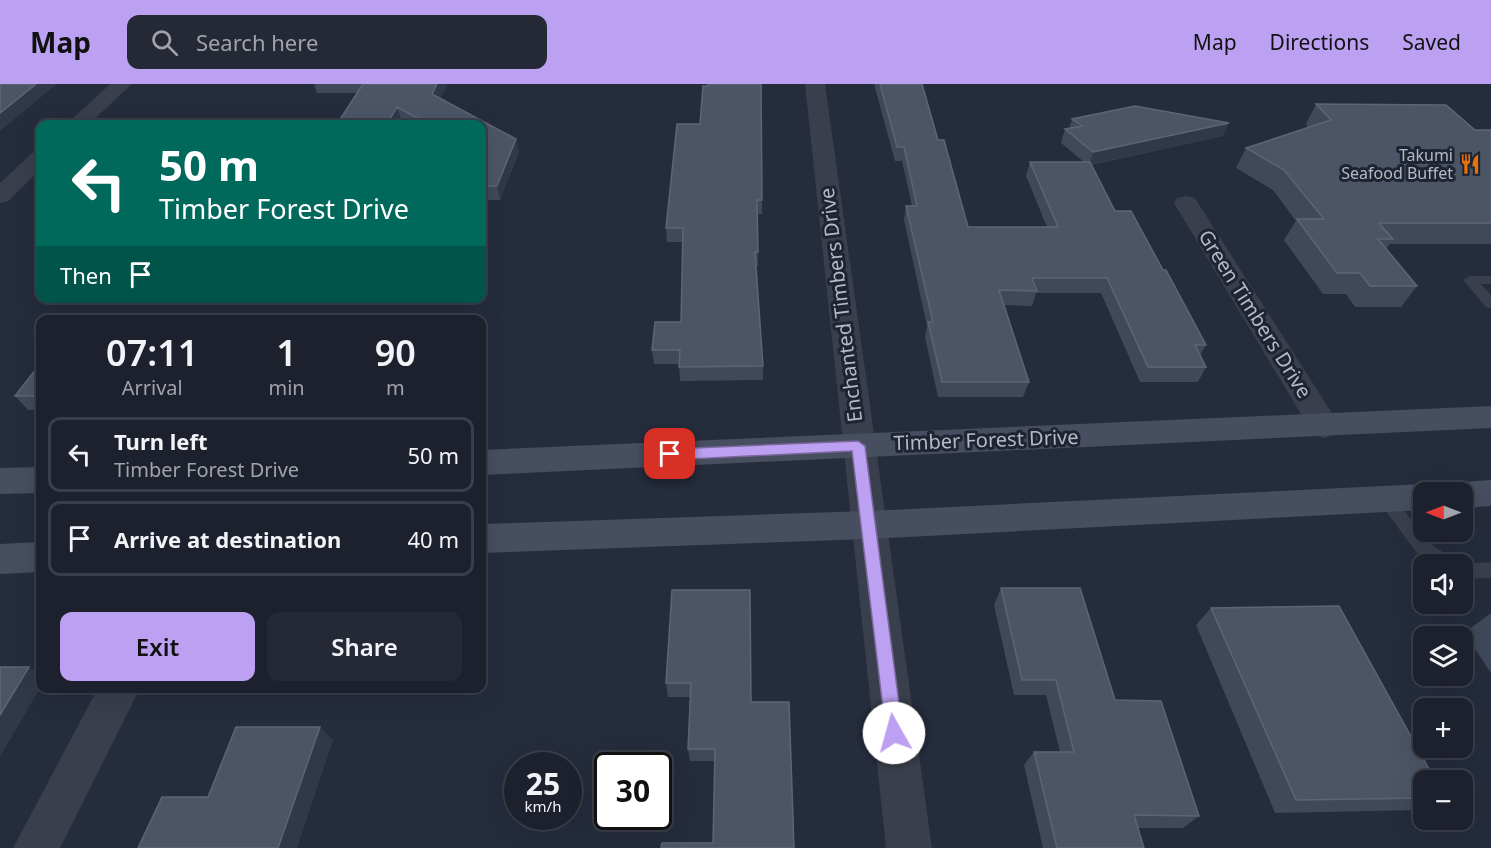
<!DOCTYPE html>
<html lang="en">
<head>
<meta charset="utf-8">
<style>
  :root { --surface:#1c212d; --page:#252935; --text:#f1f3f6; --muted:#a0a3aa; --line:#3a3e49; --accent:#bca0f2 }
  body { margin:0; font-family:"Noto Sans",sans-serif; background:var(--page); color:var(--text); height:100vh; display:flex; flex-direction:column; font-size:22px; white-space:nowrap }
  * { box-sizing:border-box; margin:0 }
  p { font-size:20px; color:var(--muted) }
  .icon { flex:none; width:33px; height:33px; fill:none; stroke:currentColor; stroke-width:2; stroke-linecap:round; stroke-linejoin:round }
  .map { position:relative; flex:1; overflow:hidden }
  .drawer { position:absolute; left:36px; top:231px; width:450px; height:378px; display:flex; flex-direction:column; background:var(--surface); border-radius:12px; box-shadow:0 6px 24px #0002,0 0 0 2px var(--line) }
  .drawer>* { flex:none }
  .hud { position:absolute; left:36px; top:36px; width:450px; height:183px; border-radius:12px; box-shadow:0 6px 24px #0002,0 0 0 2px var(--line); background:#00695c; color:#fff; overflow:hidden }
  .needle { width:39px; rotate:270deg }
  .tools { position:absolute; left:1413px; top:398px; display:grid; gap:12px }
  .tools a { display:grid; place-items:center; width:60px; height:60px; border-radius:12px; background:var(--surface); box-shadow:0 6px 24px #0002,0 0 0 2px var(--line); font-size:30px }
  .speed { position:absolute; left:504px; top:668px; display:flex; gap:12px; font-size:30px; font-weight:700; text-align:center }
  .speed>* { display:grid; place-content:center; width:78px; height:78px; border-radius:50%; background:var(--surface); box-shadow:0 6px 24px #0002,0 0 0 2px var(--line); line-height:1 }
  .speed small { font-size:15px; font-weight:400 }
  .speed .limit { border:3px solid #111; border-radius:9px; background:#fff; color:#111 }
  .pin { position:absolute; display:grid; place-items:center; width:51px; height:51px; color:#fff; margin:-26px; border-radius:12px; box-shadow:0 3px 9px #0006 }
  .me { position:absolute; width:66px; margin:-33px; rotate:353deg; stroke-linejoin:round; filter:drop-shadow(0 0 4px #0008) }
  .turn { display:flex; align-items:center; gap:21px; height:126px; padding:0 24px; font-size:27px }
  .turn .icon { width:78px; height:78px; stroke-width:2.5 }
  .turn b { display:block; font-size:42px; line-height:51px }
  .then { display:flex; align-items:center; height:57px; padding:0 24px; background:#0003; gap:12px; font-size:22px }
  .eta { display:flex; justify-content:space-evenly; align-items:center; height:102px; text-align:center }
  .eta b { font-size:36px; font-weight:600; line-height:42px }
  .action { display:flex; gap:12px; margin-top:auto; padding:12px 24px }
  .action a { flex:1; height:69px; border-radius:12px; background:var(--accent); color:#111; font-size:24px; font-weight:600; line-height:69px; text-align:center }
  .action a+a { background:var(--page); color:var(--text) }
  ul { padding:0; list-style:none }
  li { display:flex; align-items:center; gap:18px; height:75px; margin:0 12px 9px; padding:0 12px; border:3px solid var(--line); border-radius:12px }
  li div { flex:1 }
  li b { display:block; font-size:22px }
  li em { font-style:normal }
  header { display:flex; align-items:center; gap:36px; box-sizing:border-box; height:84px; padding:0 30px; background:var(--accent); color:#111 }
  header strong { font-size:28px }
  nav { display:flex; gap:33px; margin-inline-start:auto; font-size:21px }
  .search { width:420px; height:54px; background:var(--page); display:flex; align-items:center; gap:15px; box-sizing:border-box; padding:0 21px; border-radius:12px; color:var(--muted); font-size:22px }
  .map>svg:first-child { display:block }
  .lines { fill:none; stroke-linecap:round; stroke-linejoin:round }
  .lane { fill:#393f4c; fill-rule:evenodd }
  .street { fill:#393f4c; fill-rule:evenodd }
  .secondary { fill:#474e5f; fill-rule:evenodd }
  .wall { fill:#40495a }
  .shaded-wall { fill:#303849 }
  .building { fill:#4c5566; stroke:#5d6575; stroke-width:1.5 }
  .route { fill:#bca0f2; stroke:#7a689d; stroke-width:1.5 }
  .labels { text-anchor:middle; stroke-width:6; stroke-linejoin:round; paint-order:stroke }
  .far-poi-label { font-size:16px; fill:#b5bac7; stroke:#1e2431; text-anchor:end }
  .street-label { font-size:20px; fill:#b5bac7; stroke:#1e2431 }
</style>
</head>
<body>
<header>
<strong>Map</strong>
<div class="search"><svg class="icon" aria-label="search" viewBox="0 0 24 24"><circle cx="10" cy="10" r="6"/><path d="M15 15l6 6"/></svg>Search here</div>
<nav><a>Map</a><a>Directions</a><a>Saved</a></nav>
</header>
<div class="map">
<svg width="1491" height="764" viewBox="0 0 1491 764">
  <rect width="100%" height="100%" fill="#252c3c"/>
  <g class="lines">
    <!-- lane -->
    <path class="lane" d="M1491 192V200H1481L1491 211V224L1486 223 1463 196 1470 192Z
      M1387 409 1393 411 1428 458 1453 475 1456 480H1433L1416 468 1378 416 1381 411Z
      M1491 478V494L1462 495V480H1460Z"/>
    <!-- street -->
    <path class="street" d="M110 0H132L89 40H67Z
      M805 0H825L932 764H886Z
      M40 67V86L8 117 0 119V99L32 69Z
      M1186 112 1195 114 1198 119 1335 334 1340 342 1335 350 1324 354 1313 350 1174 119 1177 114Z
      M98 604H140L60 764H13Z"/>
    <!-- secondary -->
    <path class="secondary" d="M1491 322V344L482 391V366Z
      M40 383V409L0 410V384Z
      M1491 396V422L1462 424V408H1447L1450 402 1462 398Z
      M1424 400 1436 403 1438 408H1424V426L869 455 482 469V440L869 427Z
      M40 458V488L0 490V460Z"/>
  </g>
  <!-- wall -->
  <path class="wall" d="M314 0H448L440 14 516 55 519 68 500 116H482V40H409L401 36 399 40H337L357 9H317Z
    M874 0H922L938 56 968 143H1047L1026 92 1030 78H1084L1061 59 1065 45H1069L1072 35 1223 52 1091 81 1115 127 1163 186 1206 261 1200 271 1206 283 1198 298H1140L1101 209H1036L1032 222 1004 221 1029 298 1023 313H938L925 253 927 242 904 136 906 122H912L902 77H895Z
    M708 2 762 116V130H757L758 182H756L763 282V296L680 297 679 280H654L652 266 681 238 683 158H667L666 144 700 40Z
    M1316 20 1475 46 1491 47V160H1390L1386 165 1417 202 1401 223H1355L1346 210H1323L1284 156 1296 137 1273 106 1236 84 1246 64 1308 43 1306 40Z
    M40 280V326H28L15 312Z
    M1001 504 1115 616 1199 732 1183 744H1138L1144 764H1043L1024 681 1034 668H1060L1046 611H1014L994 521Z
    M750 506 715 677H690L688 665 690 613H668L666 599Z
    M1211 524 1424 696V724L1419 726 1275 729 1196 541Z
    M1491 529V589L1464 549Z"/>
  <!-- shaded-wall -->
  <path class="shaded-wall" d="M36 0H57L0 47V29Z
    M437 0H448L436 23 432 10Z
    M397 23 401 36 399 40H387Z
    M1229 39 1223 52 1089 81 1093 68Z
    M516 55 519 68 500 116 497 102Z
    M29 583 40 591V604L0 673V631Z
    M320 643 333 656 297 764H278Z"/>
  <!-- building -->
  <path class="building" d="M0 0H36L0 29Z
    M363 0H437L432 10 516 55 497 102H482V40H428L397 23 387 40H337Z
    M708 0H761L762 116H757L758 168H755L763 282 679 283 680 266H652L655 238H681L683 144H666L677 40H700L703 2H708Z
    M880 0H922L938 56H944L968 143H1058L1030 78H1090L1115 127H1131L1163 186H1166L1206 261H1195L1206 283H1148L1107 194H1032L1037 207 999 206 1029 298H942L928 238H933L906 122H917L904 63H897Z
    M1316 20 1446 21 1475 46H1491V139H1379L1393 155H1378L1417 202H1370L1360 189H1337L1297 135H1324L1284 86 1246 64 1331 36Z
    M1135 22 1229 39 1093 68 1065 45 1082 42 1072 35Z
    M40 280V312H15Z
    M1001 504H1080L1115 616 1161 617 1199 732 1134 731 1144 764H1057L1034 668H1074L1056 596H1022Z
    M672 506H750L751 618H789L794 764H661L662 759H713L715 665H688L691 599H666Z
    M1339 522 1435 696H1424V714L1296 716 1211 524Z
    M0 583H29L0 631Z
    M236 643H320L278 764H138L162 713H208Z"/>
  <!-- route -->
  <path class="route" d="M858 357 865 362 903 649 901 655 894 657 888 655 886 649 852 367 670 376 663 370 670 365Z"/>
  <!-- icons -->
  <defs>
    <g id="restaurant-bare" transform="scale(1.62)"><path d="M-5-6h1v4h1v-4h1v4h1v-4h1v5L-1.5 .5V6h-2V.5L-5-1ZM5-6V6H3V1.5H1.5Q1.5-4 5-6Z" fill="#e8710a" stroke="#1e2431" stroke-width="2.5" paint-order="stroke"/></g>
  </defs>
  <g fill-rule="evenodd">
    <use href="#restaurant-bare" x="1470" y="80"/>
  </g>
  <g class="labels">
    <!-- far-poi labels -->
    <g class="far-poi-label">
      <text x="1453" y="77">Takumi<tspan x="1453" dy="18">Seafood Buffet</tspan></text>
    </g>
    <!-- street labels -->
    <g class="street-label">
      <text transform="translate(841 221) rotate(-97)" y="7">Enchanted Timbers Drive</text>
      <text transform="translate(1255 230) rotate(58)" y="7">Green Timbers Drive</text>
      <text transform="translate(986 356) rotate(-2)" y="7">Timber Forest Drive</text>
    </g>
  </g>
</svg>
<div class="tools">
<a><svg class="needle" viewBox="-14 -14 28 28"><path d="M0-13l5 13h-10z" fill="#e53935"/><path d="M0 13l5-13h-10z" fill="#a0a3aa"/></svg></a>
<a><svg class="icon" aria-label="sound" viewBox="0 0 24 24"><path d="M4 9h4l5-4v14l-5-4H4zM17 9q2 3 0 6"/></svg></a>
<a><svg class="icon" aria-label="layers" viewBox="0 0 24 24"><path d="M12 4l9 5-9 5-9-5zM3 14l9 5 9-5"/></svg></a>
<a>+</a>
<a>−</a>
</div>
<div class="speed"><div>25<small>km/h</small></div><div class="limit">30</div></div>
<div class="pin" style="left:670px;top:370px;background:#d93025"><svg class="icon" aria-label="arrive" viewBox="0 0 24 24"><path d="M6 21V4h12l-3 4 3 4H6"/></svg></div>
<svg class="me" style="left:894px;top:649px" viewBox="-20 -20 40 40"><circle r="19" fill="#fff"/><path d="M0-13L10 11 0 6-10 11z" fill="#bca0f2"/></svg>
<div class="hud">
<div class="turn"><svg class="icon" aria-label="left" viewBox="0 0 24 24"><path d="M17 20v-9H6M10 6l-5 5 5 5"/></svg><div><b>50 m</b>Timber Forest Drive</div></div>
<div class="then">Then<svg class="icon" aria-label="arrive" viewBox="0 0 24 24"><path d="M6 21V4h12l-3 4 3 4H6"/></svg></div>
</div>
<section class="drawer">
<div class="eta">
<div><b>07:11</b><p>Arrival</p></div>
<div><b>1</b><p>min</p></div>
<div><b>90</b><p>m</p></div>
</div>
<ul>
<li><svg class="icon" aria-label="left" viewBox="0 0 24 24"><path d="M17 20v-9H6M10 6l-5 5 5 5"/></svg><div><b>Turn left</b><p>Timber Forest Drive</p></div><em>50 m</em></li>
<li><svg class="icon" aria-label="arrive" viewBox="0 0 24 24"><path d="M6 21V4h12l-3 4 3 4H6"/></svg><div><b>Arrive at destination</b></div><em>40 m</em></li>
</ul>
<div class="action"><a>Exit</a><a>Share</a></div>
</section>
</div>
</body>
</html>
